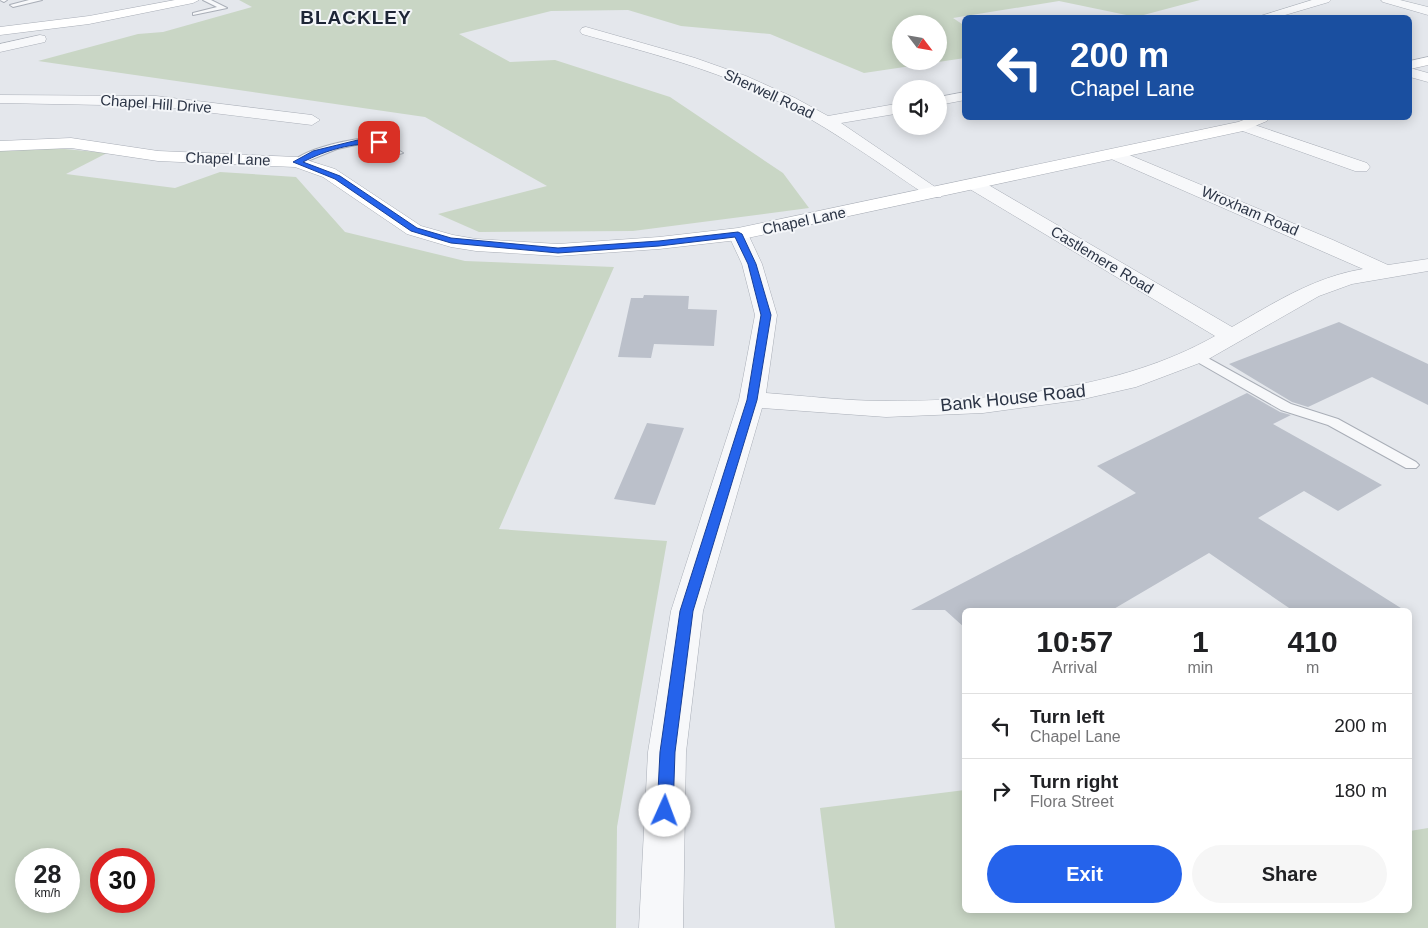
<!DOCTYPE html>
<html lang="en">
<head>
<meta charset="utf-8">
<style>
  :root { --surface:#fff; --page:#f6f6f6; --text:#202124; --muted:#757577; --line:#e0e0e0; --accent:#2563eb }
  body { margin:0; font-family:Arial,sans-serif; background:var(--page); color:var(--text); height:100vh; display:flex; flex-direction:column; font-size:19px; white-space:nowrap }
  * { box-sizing:border-box; margin:0 }
  p { font-size:16px; color:var(--muted) }
  .icon { flex:none; width:28px; height:28px; fill:none; stroke:currentColor; stroke-width:2; stroke-linecap:round; stroke-linejoin:round }
  .map { position:relative; flex:1; overflow:hidden }
  .side { position:absolute; left:962px; top:608px; width:450px; height:305px; display:flex; flex-direction:column; background:var(--surface); border-radius:8px; box-shadow:0 2px 12px #0003 }
  .side>* { flex:none }
  .top-card { position:absolute; left:962px; top:15px; width:450px; height:105px; border-radius:8px; box-shadow:0 2px 12px #0003; background:#1a4fa0; color:#fff; overflow:hidden }
  .needle { width:32px; rotate:121deg }
  .buttons { position:absolute; left:892px; top:15px; display:grid; gap:10px }
  .buttons a { display:grid; place-items:center; width:55px; height:55px; border-radius:50%; background:var(--surface); box-shadow:0 2px 12px #0003; font-size:25px }
  .speed { position:absolute; left:15px; top:848px; display:flex; gap:10px; font-size:25px; font-weight:700; text-align:center }
  .speed>* { display:grid; place-content:center; width:65px; height:65px; border-radius:50%; background:var(--surface); box-shadow:0 2px 12px #0003; line-height:1 }
  .speed small { font-size:12px; font-weight:400 }
  .speed .limit { border:8px solid #d22; background:#fff; color:#111 }
  .pin { position:absolute; display:grid; place-items:center; width:42px; height:42px; color:#fff; margin:-21px; border-radius:10px; box-shadow:0 2px 8px #0006 }
  .me { position:absolute; width:55px; margin:-28px; rotate:2deg; stroke-linejoin:round; filter:drop-shadow(0 0 4px #0008) }
  .turn { display:flex; align-items:center; gap:18px; height:105px; padding:0 25px; font-size:22px }
  .turn .icon { width:65px; height:65px; stroke-width:2.5 }
  .turn b { display:block; font-size:35px; line-height:42px }
  .eta { display:flex; justify-content:space-evenly; align-items:center; height:85px; text-align:center }
  .eta b { font-size:30px; font-weight:700; line-height:35px }
  .button { display:flex; gap:10px; margin-top:auto; padding:10px 25px }
  .button a { flex:1; height:58px; border-radius:30px; background:var(--accent); color:#fff; font-size:20px; font-weight:700; line-height:58px; text-align:center }
  .button a+a { background:var(--page); color:var(--text) }
  ul { padding:0; list-style:none }
  li { display:flex; align-items:center; gap:15px; height:65px; padding:0 25px; border-top:1px solid var(--line) }
  li div { flex:1 }
  li b { display:block; font-size:19px }
  li em { font-style:normal }
  .map>svg:first-child { display:block }
  .green { fill:#c9d6c5; fill-rule:evenodd }
  .building { fill:#bbc0ca }
  .lines { fill:none; stroke-linecap:round; stroke-linejoin:round }
  .lane-casing { stroke:#a9aeb7; stroke-width:2 }
  .street-casing { stroke:#a9aeb7; stroke-width:1 }
  .secondary-casing { stroke:#a9aeb7; stroke-width:1 }
  .lane { fill:#f7f8fa; fill-rule:evenodd }
  .street { fill:#f7f8fa; fill-rule:evenodd }
  .secondary { fill:#fff; fill-rule:evenodd }
  .route { fill:#2563eb; stroke:#184099 }
  .labels { text-anchor:middle; stroke-width:4; stroke-linejoin:round; paint-order:stroke }
  .far-street-label { font-size:15px; fill:#2b3445; stroke:#f4f6f9 }
  .street-label { font-size:18px; fill:#2b3445; stroke:#f4f6f9 }
  .far-district-label { font-size:19px; font-weight:bold; letter-spacing:1px; fill:#1d2536; stroke:#f4f6f9 }
</style>
</head>
<body>
<div class="map">
<svg width="1428" height="928" viewBox="0 0 1428 928">
  <rect width="100%" height="100%" fill="#e4e7ec"/>
  <!-- green -->
  <path class="green" d="M239 0H1200L1136 17 1059 1 953 18 965 26V58L864 73 770 34 681 26 628 10 551 11 459 34 510 62 555 60 670 97 783 173 809 208 633 231 479 232 438 214 547 186 425 117 38 61 138 34 163 32 252 7ZM901 24H939V61H901Z
    M54 148 107 153 66 174 175 188 220 172 296 177 345 232 465 261 614 267 499 529 667 541 617 827 616 928H0V151ZM26 859H69V901H26ZM101 859H144V901H101Z
    M965 790V910H1410V831L1428 828V928H835L820 808Z"/>
  <!-- building -->
  <path class="building" d="M644 295 689 296 688 309 717 310 714 346 654 344 651 358 618 357 631 298H643Z
    M1339 322 1428 364V405L1372 377 1308 407 1292 402 1229 364Z
    M1247 393 1280 412 1291 415 1273 424 1382 485 1338 511 1304 491 1258 518 1404 610H1292L1209 553 1112 610H965V628L945 610H911L1136 493 1097 466Z
    M647 423 684 428 655 505 614 499Z"/>
  <g class="lines">
    <!-- lane casing -->
    <g class="lane-casing">
      <path id="lane" d="M0 0H7L4 2Z
        M29 0H42L13 7 10 5Z
        M203 0H211L227 8 193 15V13L217 7Z
        M373 138 386 143 403 153 395 155 376 145 365 143 337 149 300 164 292 162C307 148 353 138 373 138Z
        M1197 352 1291 404 1338 419 1416 462 1419 465 1416 468H1406L1328 425 1281 410 1192 359 1191 356 1192 353Z"/>
    </g>
    <!-- street casing -->
    <g class="street-casing">
      <path id="street" d="M1312 0H1331L1329 2 1275 18H1254Z
        M1381 0H1400L1428 7V15L1383 2Z
        M586 27 695 58 746 76 795 98 828 116 901 103V113L841 123 944 193 941 197H929C874 160 821 121 761 93 704 66 642 51 582 34L580 31 582 28Z
        M40 35 45 36 46 39 45 42 0 52V44Z
        M1410 68 1428 73V82L1410 77Z
        M965 92V100L939 105V97Z
        M0 95 156 96 312 115 320 120 312 125 156 106 0 103Z
        M1243 121 1367 163 1370 167 1367 171H1355L1237 129 1235 126 1237 123Z
        M1115 149 1333 240 1388 265 1428 259V271L1352 284 1319 296 1205 361 1136 387 1079 400 983 413 886 417 762 408 703 611 686 752 683 928H639L648 752 671 611 739 400 755 315 742 264 728 234 731 230H745L748 234 762 264 777 315 766 393C806 396 847 401 887 401 995 401 1120 390 1215 336L968 188 965 184 968 180H980L1232 327C1274 303 1314 277 1363 269L1109 158 1107 154 1109 150Z"/>
    </g>
    <!-- secondary casing -->
    <g class="secondary-casing">
      <path id="secondary" d="M175 0H199L193 3 89 24 0 35V27L89 16Z
        M1428 57V65L1410 69V61Z
        M1249 118H1269L1267 121 1243 131 738 240 659 249 558 256 476 251 451 247 407 234 323 177 295 167 158 161 71 148 0 151V141L71 138 158 151 297 157 335 169 421 226 453 235 476 239 558 244 659 237 738 228 1238 122Z"/>
    </g>
    <!-- lane -->
    <use href="#lane" class="lane"/>
    <!-- street -->
    <use href="#street" class="street"/>
    <!-- secondary -->
    <use href="#secondary" class="secondary"/>
  </g>
  <!-- route -->
  <path class="route" d="M366 138 382 142 379 145C355 141 324 151 303 162L340 176 417 228 451 238 558 248 659 241 738 232 742 234 756 264 771 315 757 400 693 611 675 752 673 811 671 816 665 818 659 816 657 811 660 752 680 611 747 400 761 315 748 264 735 237 659 246 558 253 451 243 411 231 335 179 293 162 313 151Z"/>
  <g class="labels">
    <!-- far-street labels -->
    <g class="far-street-label">
      <text transform="translate(769 94) rotate(25)" y="5">Sherwell Road</text>
      <text transform="translate(156 104) rotate(4)" y="5">Chapel Hill Drive</text>
      <text transform="translate(228 159) rotate(2)" y="5">Chapel Lane</text>
      <text transform="translate(1250 211) rotate(23)" y="5">Wroxham Road</text>
      <text transform="translate(804 221) rotate(-12)" y="5">Chapel Lane</text>
      <text transform="translate(1102 260) rotate(31)" y="5">Castlemere Road</text>
    </g>
    <!-- street labels -->
    <g class="street-label">
      <text transform="translate(1013 398) rotate(-6)" y="6">Bank House Road</text>
    </g>
    <!-- far-district labels -->
    <g class="far-district-label">
      <text x="356" y="24">BLACKLEY</text>
    </g>
  </g>
</svg>
<div class="buttons">
<a><svg class="needle" viewBox="-14 -14 28 28"><path d="M0-13l5 13h-10z" fill="#e53935"/><path d="M0 13l5-13h-10z" fill="#757577"/></svg></a>
<a><svg class="icon" aria-label="sound" viewBox="0 0 24 24"><path d="M4 9h4l5-4v14l-5-4H4zM17 9q2 3 0 6"/></svg></a>
</div>
<div class="speed"><div>28<small>km/h</small></div><div class="limit">30</div></div>
<div class="pin" style="left:379px;top:142px;background:#d93025"><svg class="icon" aria-label="arrive" viewBox="0 0 24 24"><path d="M6 21V4h12l-3 4 3 4H6"/></svg></div>
<svg class="me" style="left:665px;top:811px" viewBox="-20 -20 40 40"><circle r="19" fill="#fff"/><path d="M0-13L10 11 0 6-10 11z" fill="#2563eb"/></svg>
<div class="top-card">
<div class="turn"><svg class="icon" aria-label="left" viewBox="0 0 24 24"><path d="M17 20v-9H6M10 6l-5 5 5 5"/></svg><div><b>200 m</b>Chapel Lane</div></div>
</div>
<section class="side">
<div class="eta">
<div><b>10:57</b><p>Arrival</p></div>
<div><b>1</b><p>min</p></div>
<div><b>410</b><p>m</p></div>
</div>
<ul>
<li><svg class="icon" aria-label="left" viewBox="0 0 24 24"><path d="M17 20v-9H6M10 6l-5 5 5 5"/></svg><div><b>Turn left</b><p>Chapel Lane</p></div><em>200 m</em></li>
<li><svg class="icon" aria-label="right" viewBox="0 0 24 24"><path d="M7 20v-9h11M14 6l5 5-5 5"/></svg><div><b>Turn right</b><p>Flora Street</p></div><em>180 m</em></li>
</ul>
<div class="button"><a>Exit</a><a>Share</a></div>
</section>
</div>
</body>
</html>
